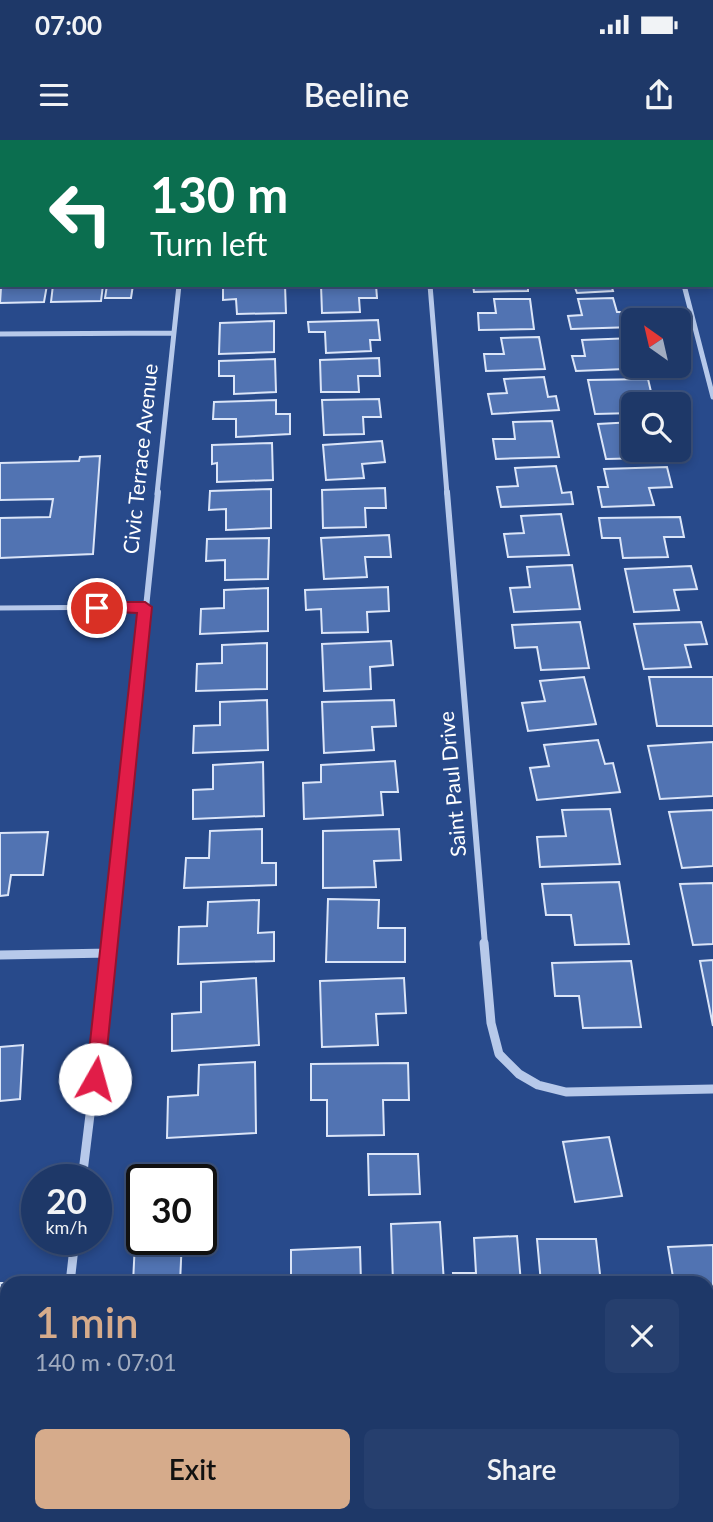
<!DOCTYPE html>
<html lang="en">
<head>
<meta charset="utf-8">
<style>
  :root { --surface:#1e3868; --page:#263f6e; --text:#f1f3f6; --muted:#a1acc0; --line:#3c527c; --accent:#d6ab8b }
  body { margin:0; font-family:Lato,sans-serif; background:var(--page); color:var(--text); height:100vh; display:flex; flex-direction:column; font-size:26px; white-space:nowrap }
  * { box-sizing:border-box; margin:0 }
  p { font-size:23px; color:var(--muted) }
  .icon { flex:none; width:38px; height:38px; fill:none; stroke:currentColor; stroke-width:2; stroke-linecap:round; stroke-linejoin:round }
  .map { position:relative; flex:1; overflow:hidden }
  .panel { position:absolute; left:0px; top:1136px; width:714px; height:247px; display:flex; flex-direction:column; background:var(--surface); border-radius:21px 21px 0 0; box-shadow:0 4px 10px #0003,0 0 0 2px var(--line) }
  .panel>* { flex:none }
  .hud { position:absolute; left:0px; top:0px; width:714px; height:147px; box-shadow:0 4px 10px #0003,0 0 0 2px var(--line); background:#0b6e4f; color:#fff; overflow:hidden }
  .needle { width:46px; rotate:326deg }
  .fabs { position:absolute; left:621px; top:168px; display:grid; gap:14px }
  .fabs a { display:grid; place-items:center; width:70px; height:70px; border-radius:10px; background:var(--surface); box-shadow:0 4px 10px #0003,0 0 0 2px var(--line); font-size:35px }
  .speed { position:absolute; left:21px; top:1024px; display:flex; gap:14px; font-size:35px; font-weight:700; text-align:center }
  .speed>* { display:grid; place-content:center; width:91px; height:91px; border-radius:50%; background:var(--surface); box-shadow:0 4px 10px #0003,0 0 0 2px var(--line); line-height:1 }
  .speed small { font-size:18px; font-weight:400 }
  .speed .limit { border:4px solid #111; border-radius:10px; background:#fff; color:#111 }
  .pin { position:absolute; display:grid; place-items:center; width:60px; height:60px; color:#fff; margin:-30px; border:4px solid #fff; border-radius:50%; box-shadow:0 2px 7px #0007 }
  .me { position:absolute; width:77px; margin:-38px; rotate:7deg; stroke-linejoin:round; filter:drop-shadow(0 0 5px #0008) }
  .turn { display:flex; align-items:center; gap:24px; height:147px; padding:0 35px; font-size:32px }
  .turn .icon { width:91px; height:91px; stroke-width:2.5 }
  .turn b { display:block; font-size:49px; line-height:60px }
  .round { display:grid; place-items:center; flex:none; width:74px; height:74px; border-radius:10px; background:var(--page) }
  .headline { display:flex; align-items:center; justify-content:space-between; height:119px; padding:0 35px }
  h1 { font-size:42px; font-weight:600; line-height:52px; color:var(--accent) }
  .action { display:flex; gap:14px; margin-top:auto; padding:14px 35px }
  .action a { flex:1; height:80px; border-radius:10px; background:var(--accent); color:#111; font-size:28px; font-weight:600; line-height:80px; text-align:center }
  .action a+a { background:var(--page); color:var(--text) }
  .status { display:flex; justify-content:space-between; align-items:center; height:49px; padding:0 35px; background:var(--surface); direction:ltr }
  .status svg { height:19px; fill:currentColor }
  header { display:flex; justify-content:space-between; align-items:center; height:91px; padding:0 35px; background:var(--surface); font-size:32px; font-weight:600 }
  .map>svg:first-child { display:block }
  .building { fill:#5173b2; stroke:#dbe5f8; stroke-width:2 }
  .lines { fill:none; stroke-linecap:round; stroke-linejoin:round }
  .lane { stroke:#b7c9ea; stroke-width:5 }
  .street-far2 { stroke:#b7c9ea; stroke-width:5 }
  .street-far1 { stroke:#b7c9ea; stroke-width:6 }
  .street { stroke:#b7c9ea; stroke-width:9 }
  .route { fill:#e11d48; stroke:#92132f; stroke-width:2 }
  .labels { text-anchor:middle; stroke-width:5; stroke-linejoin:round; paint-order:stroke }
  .street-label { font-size:21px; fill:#fff; stroke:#284a8b }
</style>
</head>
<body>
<div class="status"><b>07:00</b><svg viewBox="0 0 49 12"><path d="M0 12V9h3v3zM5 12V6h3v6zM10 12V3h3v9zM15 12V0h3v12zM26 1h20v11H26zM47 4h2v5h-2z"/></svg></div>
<header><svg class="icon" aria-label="menu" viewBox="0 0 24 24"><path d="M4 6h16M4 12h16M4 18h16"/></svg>Beeline<svg class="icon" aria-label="share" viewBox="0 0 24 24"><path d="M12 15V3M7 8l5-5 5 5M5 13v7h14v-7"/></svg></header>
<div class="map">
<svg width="713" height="1382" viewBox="0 0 713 1382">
  <rect width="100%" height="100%" fill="#284a8b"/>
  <!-- building -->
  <path class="building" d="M2 133V145H47L44 162 0 163Z
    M53 145H103L101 161 51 162Z
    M107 145H133L131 158H105Z
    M223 145H285L286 173 237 174 236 159 223 160Z
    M321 145H376L377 158H359L360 172 322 173Z
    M473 145H528V151L474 152Z
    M574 145H611L613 151 577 153Z
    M613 158 617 172H634L636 180H634V187L571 189 568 176 582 175 578 159Z
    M494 159H530L534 189 479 190 478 173H496Z
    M378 180 380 200H370L371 211 326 213 325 192H309L308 182Z
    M274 181V212L219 214 220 183Z
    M539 197 545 229 486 231 484 214H504L501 198Z
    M634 198V217H622L625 229 576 231 572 216H585L582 200Z
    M379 218 380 236H358L359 252H321L320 220Z
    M275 219 276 252 234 254V236H219V221Z
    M544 237 548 257 556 256 559 270 492 274 488 254 507 253 504 239Z
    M648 239 652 256H634V273L595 274 588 240Z
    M379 259 381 277H363L364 294 324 295 322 260Z
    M276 260V274H290V294L236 297V279H213L214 262Z
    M552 281 559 317 496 319 493 299H515L513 282Z
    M634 282V310H646L648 318 606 319 598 284Z
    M382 301 385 322 362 324 364 338 326 340 323 305Z
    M272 303 273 340 217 342V323L212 324V305Z
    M100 316 93 414 0 418V378L50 377 53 359 0 360V323L79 321 80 317Z
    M556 326 562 353 571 352 573 364 501 367 497 347 518 346 515 328Z
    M667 327 672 347 649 348 654 365 602 367 598 347H608L604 329Z
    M385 348 386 368H365L366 387 323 388 322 350Z
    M271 349V388L226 390V369L209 370 210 351Z
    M561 374 569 415 508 417 504 394 524 393 521 376Z
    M680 377 684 397H664L668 417 623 418 620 398H602L599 378Z
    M389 395 391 417H365L367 437 324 439 321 398Z
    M269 398 268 439 225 440V420L206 421 207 399Z
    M572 425 580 469 514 472 510 448 530 447 527 427Z
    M691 426 697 449 674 450 679 470 634 472 625 429Z
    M388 447 389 471 367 472 368 492 322 493 321 469 306 470 305 450Z
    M268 448V491L200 494 201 469 224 468V450Z
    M580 482 589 528 541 530 537 507 515 508 512 485Z
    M701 482 707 504 685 505 691 527 644 529 634 484Z
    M391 501 393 525 370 527 371 549 324 551 322 504Z
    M267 503V549L196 551 197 524 222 523V505Z
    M584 537 596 584 528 591 522 563 545 561 540 541Z
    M649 537H713V586H657Z
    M267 560 268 610 193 613 194 586 220 585V562Z
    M394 560 396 586 372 587 374 610 324 613 322 562Z
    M598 600 605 624 613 623 620 652 537 660 530 628 549 626 544 605Z
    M713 602V656L660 659 648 606Z
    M395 621 398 652H381L383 675 304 679 303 643 321 642V625Z
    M263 622 264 676 193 679V650L213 649V625Z
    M610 669 620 724 540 727 537 697 566 696 562 670Z
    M713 670V726L682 728 669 672Z
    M262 689V723H276V745L184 748 186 718H209L210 691Z
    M399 689 401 720 374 721 376 747 323 748V691Z
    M48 692 43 735H11L8 755 0 756V693Z
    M619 742 629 804 575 805 571 775H546L542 744Z
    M713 743V804L693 805 680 744Z
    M328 759 379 760 378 788H405V822H326Z
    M259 760 258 793 274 792V821L178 824 179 787 207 786 208 762Z
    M713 820V886L700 821Z
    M631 821 641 887 583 888 579 856H555L552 823Z
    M256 838 259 905 172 911V874L201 872V842Z
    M404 838 406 873 376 874 378 905 322 907 320 841Z
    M23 905 20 959 0 961V907Z
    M255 922 256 993 167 998 168 957 198 955 199 925Z
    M408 923 409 960H383L384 995 327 996V960H311V924Z
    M609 997 622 1056 575 1062 563 1002Z
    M368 1014H418L420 1054 369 1055Z
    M440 1082 444 1143H393L391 1084Z
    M517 1096 521 1143H454L453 1133H476L474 1098Z
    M182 1099 180 1143H133L135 1102Z
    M537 1099H596L601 1143H541Z
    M713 1105V1189H707V1143H644L643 1139 673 1137 668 1107Z
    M360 1107 361 1143H291V1110Z
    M265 1136V1143H208V1139Z
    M0 1143H15H7L6 1203H0Z"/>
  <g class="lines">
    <!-- lane -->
    <path class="lane" d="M0 468 145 467"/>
    <!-- street-far2 -->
    <path class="street-far2" d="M430 145 447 354
      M684 145 713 257
      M0 194 173 193
      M157 354 179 145"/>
    <!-- street-far1 -->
    <path class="street-far1" d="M447 352 485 805
      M111 805 158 352"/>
    <!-- street -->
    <path class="street" d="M484 803 491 883 499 914 519 934 538 945 566 952 713 949
      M0 815 110 813
      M82 1040 111 803
      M70 1143 75 1099
      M707 1285H713
      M0 1298H7
      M43 1382 44 1376"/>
  </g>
  <!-- route -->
  <path class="route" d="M97 462H145L152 467 104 939 101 945 95 948 88 945 86 939 137 473 92 471 90 468Z"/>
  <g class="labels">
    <!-- street labels -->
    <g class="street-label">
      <text transform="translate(141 319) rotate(-84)" y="7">Civic Terrace Avenue</text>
      <text transform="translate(453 644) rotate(-95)" y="7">Saint Paul Drive</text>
    </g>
  </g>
</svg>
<div class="fabs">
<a><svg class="needle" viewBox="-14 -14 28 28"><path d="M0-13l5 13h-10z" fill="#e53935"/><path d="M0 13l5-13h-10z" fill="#a1acc0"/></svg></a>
<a><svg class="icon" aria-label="search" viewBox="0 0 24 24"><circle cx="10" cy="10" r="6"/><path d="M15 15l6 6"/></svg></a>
</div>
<div class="speed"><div>20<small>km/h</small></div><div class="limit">30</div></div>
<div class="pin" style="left:97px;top:468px;background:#d93025"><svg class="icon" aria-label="arrive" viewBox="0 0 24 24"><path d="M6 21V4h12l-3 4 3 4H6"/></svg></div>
<svg class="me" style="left:95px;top:939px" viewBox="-20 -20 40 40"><circle r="19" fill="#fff"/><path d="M0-13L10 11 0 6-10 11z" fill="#e11d48"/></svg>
<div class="hud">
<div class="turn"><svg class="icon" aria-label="left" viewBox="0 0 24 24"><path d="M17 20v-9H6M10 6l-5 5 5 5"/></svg><div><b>130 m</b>Turn left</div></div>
</div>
<section class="panel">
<div class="headline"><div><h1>1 min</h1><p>140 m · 07:01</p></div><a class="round"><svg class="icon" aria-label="close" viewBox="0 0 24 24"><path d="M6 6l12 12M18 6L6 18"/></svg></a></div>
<div class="action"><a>Exit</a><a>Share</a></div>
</section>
</div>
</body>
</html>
